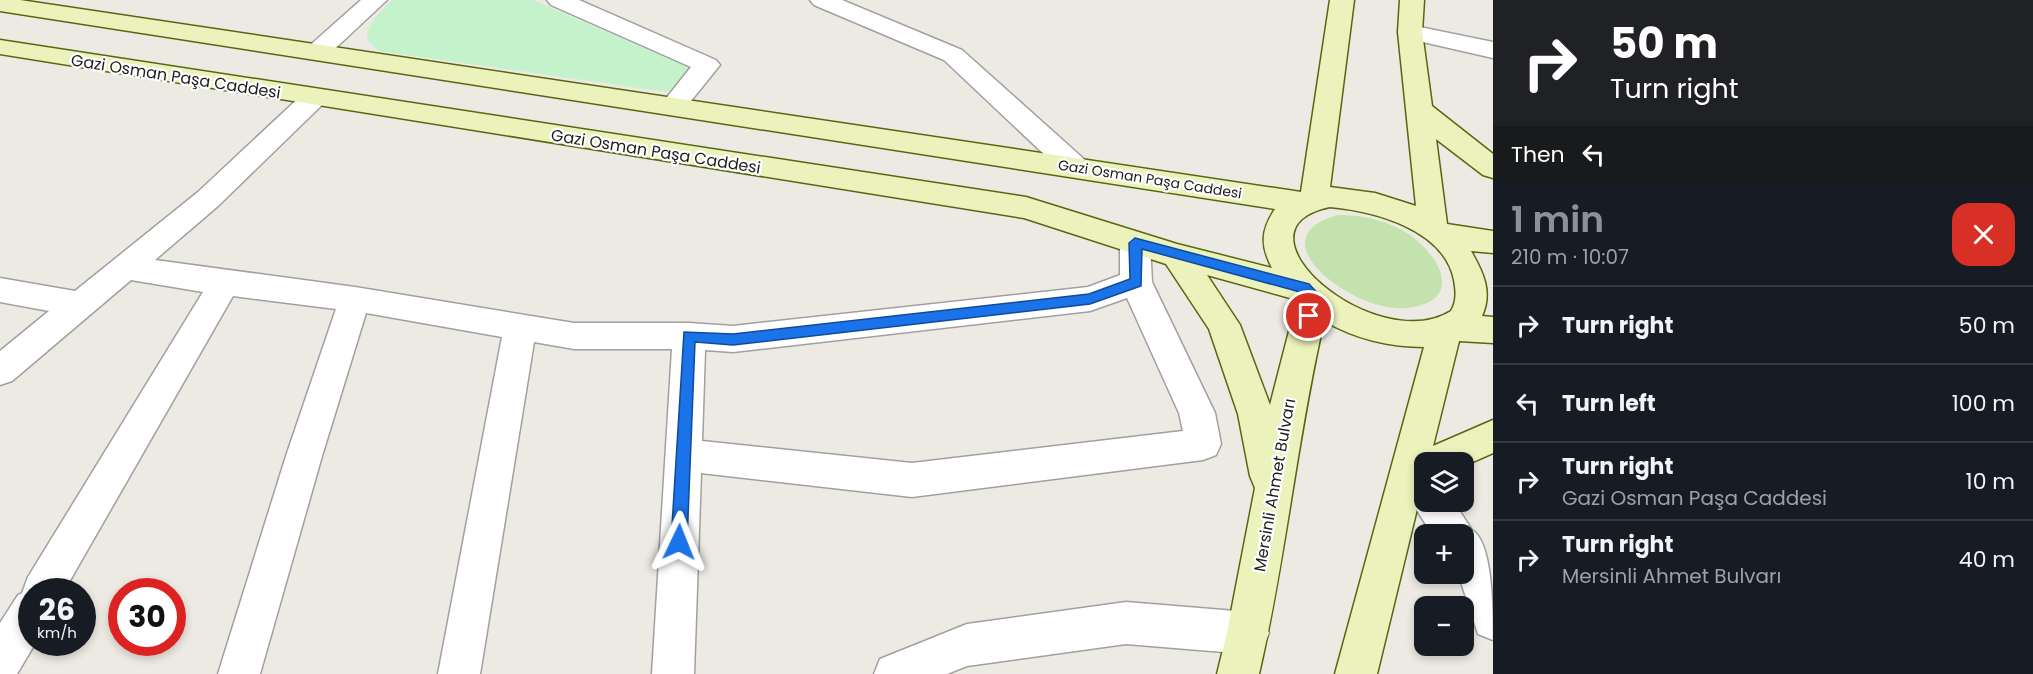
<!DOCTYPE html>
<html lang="en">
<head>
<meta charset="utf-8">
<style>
  :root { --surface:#171b24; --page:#20242c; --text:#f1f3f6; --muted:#9ea1a6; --line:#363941; --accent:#8c9099 }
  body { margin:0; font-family:Poppins,sans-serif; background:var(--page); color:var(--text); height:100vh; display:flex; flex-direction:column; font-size:22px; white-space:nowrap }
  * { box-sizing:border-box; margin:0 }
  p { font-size:20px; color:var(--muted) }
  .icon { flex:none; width:33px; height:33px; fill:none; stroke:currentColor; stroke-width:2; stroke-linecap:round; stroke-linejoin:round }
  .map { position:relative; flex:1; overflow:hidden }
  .details { display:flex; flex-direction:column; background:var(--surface); width:540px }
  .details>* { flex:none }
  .banner { background:#202124; color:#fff; overflow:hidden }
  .fabs { position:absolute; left:1414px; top:452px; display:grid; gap:12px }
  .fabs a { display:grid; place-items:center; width:60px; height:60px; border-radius:12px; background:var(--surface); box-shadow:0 3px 9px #0003; font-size:30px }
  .speed { position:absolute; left:18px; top:578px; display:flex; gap:12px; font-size:30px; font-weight:700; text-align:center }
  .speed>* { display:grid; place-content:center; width:78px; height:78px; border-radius:50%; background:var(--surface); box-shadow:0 3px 9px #0003; line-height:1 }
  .speed small { font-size:15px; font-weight:400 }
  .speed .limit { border:9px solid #d22; background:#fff; color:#111 }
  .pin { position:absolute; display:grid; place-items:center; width:51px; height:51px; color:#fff; margin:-26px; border:3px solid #fff; border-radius:50%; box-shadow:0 2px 6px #0007 }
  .me { position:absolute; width:66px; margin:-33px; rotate:2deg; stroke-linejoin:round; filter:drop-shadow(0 0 4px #0008) }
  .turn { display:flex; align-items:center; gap:21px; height:126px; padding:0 18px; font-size:27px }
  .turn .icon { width:78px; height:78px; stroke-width:2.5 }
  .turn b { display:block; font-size:42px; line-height:51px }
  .then { display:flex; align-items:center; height:57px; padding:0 18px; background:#0003; gap:12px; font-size:22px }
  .round { display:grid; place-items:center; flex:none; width:63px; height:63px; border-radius:18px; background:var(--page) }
  .summary { display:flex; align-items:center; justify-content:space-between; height:102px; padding:0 18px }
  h1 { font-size:36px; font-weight:600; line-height:45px; color:var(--accent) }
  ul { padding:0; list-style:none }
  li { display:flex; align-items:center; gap:18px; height:78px; padding:0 18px; border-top:2px solid var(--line) }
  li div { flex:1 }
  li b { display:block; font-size:22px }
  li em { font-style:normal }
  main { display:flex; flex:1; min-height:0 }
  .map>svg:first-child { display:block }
  .grass { fill:#c4e2ae }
  .park { fill:#c4f3cb }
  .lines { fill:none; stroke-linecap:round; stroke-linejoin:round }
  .street-casing { stroke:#a0a0a0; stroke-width:3 }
  .secondary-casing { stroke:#586610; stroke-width:3 }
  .street { fill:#fff; fill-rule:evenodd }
  .secondary { fill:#ecf2bc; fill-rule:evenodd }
  .route { fill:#1a73e8; stroke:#114b97; stroke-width:1.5 }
  .labels { text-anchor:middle; stroke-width:4.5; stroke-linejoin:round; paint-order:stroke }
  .far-street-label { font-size:14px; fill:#1c1c1c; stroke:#fff }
  .street-label { font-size:16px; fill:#1c1c1c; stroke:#fff }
</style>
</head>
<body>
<main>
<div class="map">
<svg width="1493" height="674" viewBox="0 0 1493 674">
  <rect width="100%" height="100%" fill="#edeae3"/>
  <!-- grass -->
  <path class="grass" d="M1338 215C1360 215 1380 219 1400 229 1435 247 1470 300 1408 308 1356 315 1252 238 1338 215Z"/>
  <!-- park -->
  <path class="park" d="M392 0H533L693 69 667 92 379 51 367 40C367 22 380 12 392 0Z"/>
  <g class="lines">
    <!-- street casing -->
    <g class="street-casing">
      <path id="street" d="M361 0H387L326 57 317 60 308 57 305 52 308 47Z
        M547 0H579L716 60 720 65 682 112 673 115 664 112 660 106 691 67 551 5Z
        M810 0H842L962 50 1085 160 1089 167 1085 174 1075 177 1065 174 944 60 814 5Z
        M1410 25 1493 42V58L1401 37 1398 32 1401 27Z
        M314 90 323 92 327 98 323 104 218 206 155 260 355 287 574 323H689L733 326 1088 287 1120 275V243L1124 235 1135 232 1146 235 1150 243 1152 282 1215 413 1221 444 1216 455 1203 460 912 497 701 473 694 674H652L672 349H574L534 342 480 674H438L502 337 366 313 322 456 260 674H218L286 456 336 309 233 296 64 591H32V642H36L17 674H0V623L18 595 22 593 28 577 203 292 131 280 12 381 0 385V351L49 311 0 302V278L75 291 198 192 305 92ZM1127 298 1179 413 1183 431 912 463 702 441 705 350 733 352 1090 311Z
        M1425 485V501H1453L1472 530C1493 542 1493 612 1493 640L1478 634 1458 573H1464V534H1432L1411 501 1417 489Z
        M1126 602 1248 612 1263 618 1269 633 1263 648 1248 654 1126 644 967 666 947 674H874L880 659 967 624Z"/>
    </g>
    <!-- secondary casing -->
    <g class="secondary-casing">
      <path id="secondary" d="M0 0H20L1301 192 1330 0H1354L1330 187 1375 193 1416 206 1398 32 1400 0H1424L1422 32 1432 106 1493 154V178L1483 175 1436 139 1447 224 1493 231V253L1471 251C1483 272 1493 292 1482 316L1493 317V343L1459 341 1433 446 1493 420V453L1464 466V462H1425V476L1377 674H1335L1424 347C1389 347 1356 339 1324 321 1297 438 1286 557 1259 674H1217L1227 633 1255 488 1250 476 1238 414 1209 329 1166 264 1024 218 0 54V40L1026 197 1177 244 1272 268C1260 245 1261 230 1275 209L0 11ZM1330 207C1374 211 1444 229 1454 280 1456 291 1457 301 1451 311 1376 358 1223 229 1330 207ZM1207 275 1297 300 1270 405 1240 325Z"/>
    </g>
    <!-- street -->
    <use href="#street" class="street"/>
    <!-- secondary -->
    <use href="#secondary" class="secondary"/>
  </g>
  <!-- route -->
  <path class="route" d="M1135 238 1309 284 1321 297 1316 316 1309 321 1305 320 1303 316 1307 298 1300 292 1142 249 1141 286 1090 304 733 345 695 342 687 542 685 548 679 550 674 548 671 542 684 332 733 334 1089 294 1130 279 1129 243Z"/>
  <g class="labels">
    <!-- far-street labels -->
    <g class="far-street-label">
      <text transform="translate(1150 179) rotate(9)" y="5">Gazi Osman Paşa Caddesi</text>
    </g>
    <!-- street labels -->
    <g class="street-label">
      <text transform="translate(176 76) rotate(9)" y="6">Gazi Osman Paşa Caddesi</text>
      <text transform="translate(656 151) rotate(9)" y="6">Gazi Osman Paşa Caddesi</text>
      <text transform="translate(1274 485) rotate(-80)" y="6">Mersinli Ahmet Bulvarı</text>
    </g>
  </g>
</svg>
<div class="fabs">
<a><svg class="icon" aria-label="layers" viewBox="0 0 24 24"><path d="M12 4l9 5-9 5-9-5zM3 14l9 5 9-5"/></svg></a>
<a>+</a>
<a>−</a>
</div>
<div class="speed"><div>26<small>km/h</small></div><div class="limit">30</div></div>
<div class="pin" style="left:1309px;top:316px;background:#d93025"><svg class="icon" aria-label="arrive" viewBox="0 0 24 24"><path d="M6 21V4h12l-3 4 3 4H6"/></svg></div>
<svg class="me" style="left:679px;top:542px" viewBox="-20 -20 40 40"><path d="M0-17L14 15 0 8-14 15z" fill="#1a73e8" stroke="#fff" stroke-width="4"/></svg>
</div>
<section class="details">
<div class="banner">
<div class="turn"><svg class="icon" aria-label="right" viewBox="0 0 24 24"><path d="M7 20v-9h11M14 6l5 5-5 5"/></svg><div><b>50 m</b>Turn right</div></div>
<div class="then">Then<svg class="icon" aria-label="left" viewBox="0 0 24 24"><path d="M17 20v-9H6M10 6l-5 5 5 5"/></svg></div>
</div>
<div class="summary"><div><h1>1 min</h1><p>210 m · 10:07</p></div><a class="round" style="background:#d93025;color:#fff"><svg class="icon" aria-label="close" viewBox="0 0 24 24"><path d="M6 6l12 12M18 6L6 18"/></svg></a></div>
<ul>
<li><svg class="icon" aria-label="right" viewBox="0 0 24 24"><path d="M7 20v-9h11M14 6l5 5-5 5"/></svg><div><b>Turn right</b></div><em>50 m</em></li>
<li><svg class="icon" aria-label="left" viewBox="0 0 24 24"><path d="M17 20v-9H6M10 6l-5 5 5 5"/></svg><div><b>Turn left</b></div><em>100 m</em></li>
<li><svg class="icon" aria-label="right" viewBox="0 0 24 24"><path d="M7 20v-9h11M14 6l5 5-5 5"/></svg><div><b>Turn right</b><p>Gazi Osman Paşa Caddesi</p></div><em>10 m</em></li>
<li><svg class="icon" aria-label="right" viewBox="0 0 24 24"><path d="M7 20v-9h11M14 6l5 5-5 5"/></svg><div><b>Turn right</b><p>Mersinli Ahmet Bulvarı</p></div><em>40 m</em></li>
</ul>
</section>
</main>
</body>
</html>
